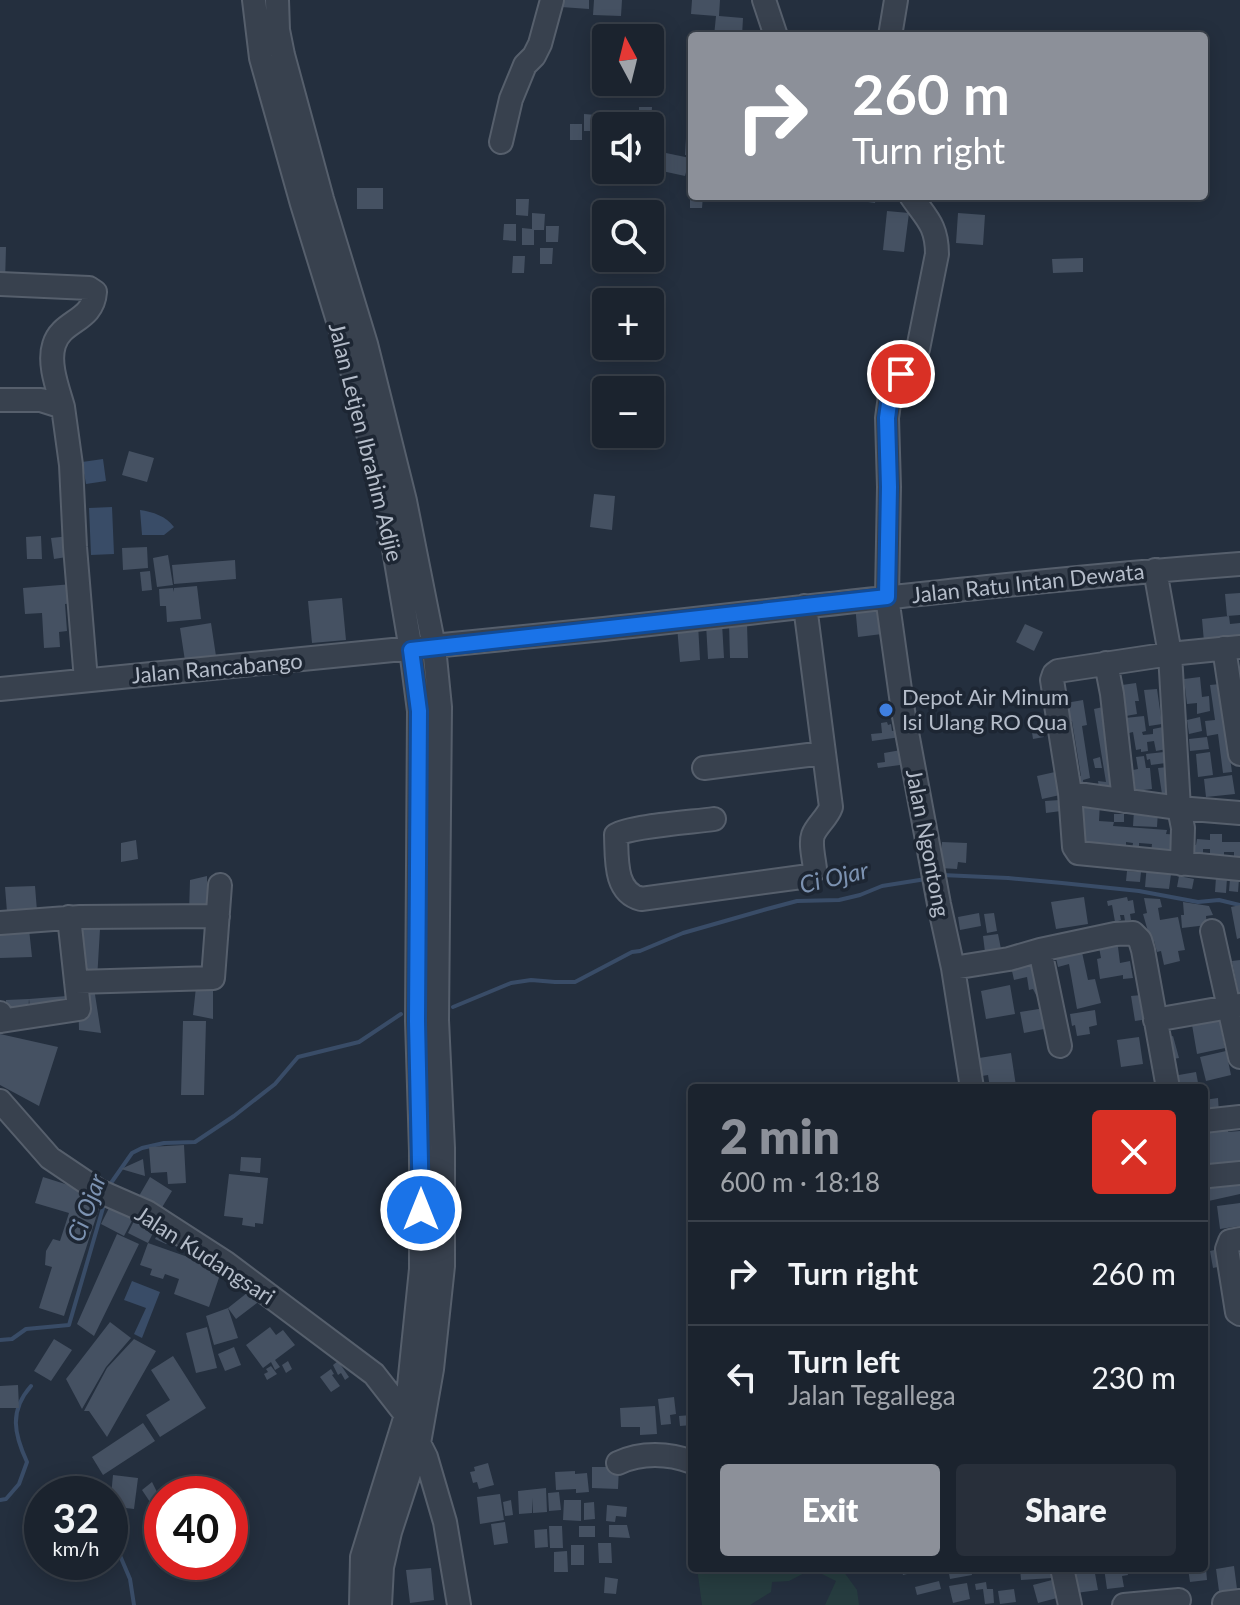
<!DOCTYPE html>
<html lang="en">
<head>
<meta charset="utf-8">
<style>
  :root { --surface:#1b232e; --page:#282f3a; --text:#f1f3f6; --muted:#a0a4aa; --line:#39404a; --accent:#8c9099 }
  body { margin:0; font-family:Lato,sans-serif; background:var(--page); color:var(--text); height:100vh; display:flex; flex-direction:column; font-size:30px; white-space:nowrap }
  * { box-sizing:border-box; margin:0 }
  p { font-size:26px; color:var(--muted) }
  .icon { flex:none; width:44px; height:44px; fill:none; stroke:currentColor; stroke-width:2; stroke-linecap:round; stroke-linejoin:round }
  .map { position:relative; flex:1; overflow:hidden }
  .drawer { position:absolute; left:688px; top:1084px; width:520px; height:488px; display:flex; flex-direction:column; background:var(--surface); border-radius:8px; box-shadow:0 4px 20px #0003,0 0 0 2px var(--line) }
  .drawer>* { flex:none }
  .guide { position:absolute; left:688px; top:32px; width:520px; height:168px; border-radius:8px; box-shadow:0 4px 20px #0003,0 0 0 2px var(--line); background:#8c9099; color:#fff; overflow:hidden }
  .needle { width:52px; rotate:353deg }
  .controls { position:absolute; left:592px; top:24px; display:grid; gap:16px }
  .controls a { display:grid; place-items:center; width:72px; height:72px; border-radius:8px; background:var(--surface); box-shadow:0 4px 20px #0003,0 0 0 2px var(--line); font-size:40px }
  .speed { position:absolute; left:24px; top:1476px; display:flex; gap:16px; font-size:40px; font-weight:700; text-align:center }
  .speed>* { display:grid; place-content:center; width:104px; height:104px; border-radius:50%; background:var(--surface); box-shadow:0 4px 20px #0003,0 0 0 2px var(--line); line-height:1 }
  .speed small { font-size:20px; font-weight:400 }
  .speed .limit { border:12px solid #d22; background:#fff; color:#111 }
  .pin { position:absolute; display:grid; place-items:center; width:68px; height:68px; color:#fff; margin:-34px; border:4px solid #fff; border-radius:50%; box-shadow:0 2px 8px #0007 }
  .me { position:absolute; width:88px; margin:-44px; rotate:0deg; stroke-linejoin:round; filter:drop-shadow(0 0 6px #0008) }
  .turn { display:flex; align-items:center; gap:28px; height:168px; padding:0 32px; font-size:36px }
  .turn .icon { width:104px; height:104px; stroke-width:2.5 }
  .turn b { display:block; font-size:56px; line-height:68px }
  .round { display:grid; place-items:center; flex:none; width:84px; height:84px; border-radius:8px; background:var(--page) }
  .headline { display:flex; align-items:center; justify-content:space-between; height:136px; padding:0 32px }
  h1 { font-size:48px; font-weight:800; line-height:60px; color:var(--accent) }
  .cta { display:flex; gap:16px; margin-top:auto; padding:16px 32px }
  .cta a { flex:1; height:92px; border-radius:8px; background:var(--accent); color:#fff; font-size:32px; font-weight:800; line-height:92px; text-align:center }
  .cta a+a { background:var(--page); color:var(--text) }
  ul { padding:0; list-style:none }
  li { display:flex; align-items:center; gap:24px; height:104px; padding:0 32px; border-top:2px solid var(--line) }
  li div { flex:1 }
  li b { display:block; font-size:30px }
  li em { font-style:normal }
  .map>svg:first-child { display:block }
  .green { fill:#263c3f }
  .water { fill:#394c67 }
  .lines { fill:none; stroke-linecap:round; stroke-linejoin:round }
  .stream { stroke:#394c67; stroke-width:4 }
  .building { fill:#455162 }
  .minor-casing { stroke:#565f6c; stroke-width:26 }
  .minor { stroke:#38414e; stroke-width:22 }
  .route-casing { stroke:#114b97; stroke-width:20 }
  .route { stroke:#1a73e8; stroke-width:14 }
  .shop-dot { fill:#3f7fe0; stroke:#1d2633; stroke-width:3 }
  .labels { text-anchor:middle; stroke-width:7; stroke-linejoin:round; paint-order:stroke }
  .street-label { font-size:22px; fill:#b4bcc9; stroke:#1d2633 }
  .poi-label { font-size:22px; fill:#b4bcc9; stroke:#1d2633; text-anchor:start }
  .water-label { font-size:24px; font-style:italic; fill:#7c92b1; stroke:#1d2633 }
</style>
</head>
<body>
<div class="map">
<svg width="1240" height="1605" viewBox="0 0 1240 1605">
  <rect width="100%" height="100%" fill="#242f3e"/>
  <!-- green -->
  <path class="green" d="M697 1568H841L857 1590 859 1605H825L836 1581 812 1569 789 1581 772 1582 771 1592 750 1605H702Z"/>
  <!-- water -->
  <path class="water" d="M103 459 106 481 86 484 82 462Z
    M112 507 114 554 91 555 89 508Z
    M140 510C153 512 166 516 174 527L164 535H142Z
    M132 1281 160 1292 142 1338 134 1334 146 1308 124 1300Z"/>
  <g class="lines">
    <!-- stream -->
    <path class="stream" d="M942 875 1008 878 1062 883 1139 891 1198 902 1219 900 1240 905
      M453 1007 511 983 531 980 555 982H575L632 952 640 951 683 933 767 909 797 901 839 900 860 895 882 886 926 879
      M109 1189 111 1183 132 1153 142 1148 164 1143 195 1142 234 1116 275 1084 298 1057 359 1042 401 1014
      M0 1340 12 1339 26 1329 69 1325 105 1201
      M0 1500 6 1499 19 1484 27 1462C14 1434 9 1411 31 1386
      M110 1532 130 1579 134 1605"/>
  </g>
  <!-- building -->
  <path class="building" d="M561 0H589V9L561 7Z
    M594 0H622L621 16 593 15Z
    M692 0H720L719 16 743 18 742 36H714L716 16 691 14Z
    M639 107H652L651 124 639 123Z
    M584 114 597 115 596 131H584Z
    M604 117H616V126H604Z
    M570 124H582V140H570Z
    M686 138H692V155H685Z
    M591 141H603L602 158H590Z
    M666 153 690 158 685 176 662 171Z
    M357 188H383V209H357Z
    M690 196H703L702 208H690Z
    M854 196H876L875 203 854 200Z
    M516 199H529L528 216 516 215Z
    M887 211 909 213 904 252 883 250Z
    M532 213 545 214 544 230H534V245H522V228L532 229Z
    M958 213 985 215 983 245 956 243Z
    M504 224H516V241L503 240Z
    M546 226H559L558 242H546Z
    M0 247H6L5 283H0Z
    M540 248H553L552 264H540Z
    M513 256H525L524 273H512Z
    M1083 258V272L1053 273 1052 259Z
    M129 451 154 458 147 482 122 475Z
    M594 494 615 496 612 530 590 527Z
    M41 536 42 559H27L26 537Z
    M70 536 73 556 54 559 51 538Z
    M147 547 148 568 123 570 122 548Z
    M168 555 173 585 157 587 153 558Z
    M235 560 236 579 174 584 172 565Z
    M150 571 152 590 142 591 140 572Z
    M73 584 75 603 65 604 67 631 59 632 60 647 44 648 42 613 25 614 23 588Z
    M197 586 201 619 167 622 166 606H160L159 589 173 588 174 592V588Z
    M1240 593V615L1227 616 1225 594Z
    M342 598 346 640 312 643 308 601Z
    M879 602 882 634 858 637 855 605Z
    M1229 616 1230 624 1240 623V638L1204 642 1202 619Z
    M211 623 216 656 185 661 180 628Z
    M722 623 724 658 708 659 706 624Z
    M729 623H747L748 658H730Z
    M698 624 700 660 680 662 677 626Z
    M1025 624 1043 632 1034 651 1016 642Z
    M1200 677 1202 697 1209 696 1210 711 1197 714V703L1187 704 1184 679Z
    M1136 683 1139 701H1135L1137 714 1126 716 1122 685Z
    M1220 684 1232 772 1223 773 1218 734 1207 736 1205 721 1215 720 1210 685Z
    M1157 689 1162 724 1149 726 1144 690Z
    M1083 700 1087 725 1082 726 1090 778 1083 780 1084 791 1073 777 1081 776 1072 721H1069L1066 703Z
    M1103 707 1116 792 1099 788 1098 781 1106 782 1094 709Z
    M1144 716 1146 731 1142 732 1143 735 1153 734V729L1163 727 1167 749 1156 751 1154 741 1147 742 1148 751 1141 752V749L1136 750 1133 732 1125 734V718Z
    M1200 717 1202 731 1189 734 1187 720Z
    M887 722 888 725 891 724 892 731 900 730 901 737 872 741 871 734 882 733 881 723Z
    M1041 724 1044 737 1033 739 1031 726Z
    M1207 737 1209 749 1190 751 1189 739Z
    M901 750 903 760H900V765L878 768 877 763 885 762 884 753Z
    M1164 752 1166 763 1151 765 1150 759 1147 760 1146 754Z
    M1210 752 1213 775 1198 777 1196 754Z
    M1144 756 1146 768H1150L1152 789 1135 791 1133 770 1138 769 1136 757Z
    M1100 757 1102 768H1095L1093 759Z
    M1168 767 1172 792 1162 794 1158 768Z
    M1055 772 1060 795 1042 799 1037 776Z
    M1232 775 1235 794 1206 797 1204 779Z
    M1076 798 1100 803 1099 821 1114 822 1113 826 1167 830 1166 834 1182 835 1181 852 1151 853 1152 844 1139 843V849H1132L1133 843 1126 842V846L1108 843V847L1084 844Z
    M1060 800 1061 811 1046 813 1045 801Z
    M1134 810 1158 811 1157 827 1133 826Z
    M1114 814H1124V822H1114Z
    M1210 834H1222V842H1240V859H1234V852H1224V858L1210 857V849H1203V856L1191 855V844L1196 845 1197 839 1210 840Z
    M136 840 138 859 121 862V843Z
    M942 842 967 843 966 863 958 862 957 869 940 868Z
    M1147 864 1172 867 1169 889 1145 887Z
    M1127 871 1141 872 1140 882 1126 881Z
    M207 876V913H189L190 880Z
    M1179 876 1194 879 1192 889 1177 887Z
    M1216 877 1227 878 1226 893 1215 892Z
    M1230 879H1239L1238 892 1229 891Z
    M35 886 37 911 7 912 5 887Z
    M1084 897 1088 924 1056 929 1051 902Z
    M1127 897 1128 901 1133 900 1135 913 1130 914 1131 920 1125 921 1124 915H1120L1121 920 1115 922 1112 905 1108 906 1107 901Z
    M1144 898 1160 899 1162 907 1158 908 1160 920 1178 917 1185 950 1178 951 1180 961 1164 965 1161 951 1157 952 1154 941 1151 942 1143 914 1147 913Z
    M1183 902 1209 906 1213 915 1206 916 1207 925 1182 928 1181 915H1184Z
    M1240 905V938L1237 939 1231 907Z
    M979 913 981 926 960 930 958 917Z
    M994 913 997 931 987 933 984 914Z
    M72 923 100 929 97 980 76 982Z
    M0 928 29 929 32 957 0 958Z
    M998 934 1001 949 985 952 983 936Z
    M1117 939 1120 963 1130 961 1133 978 1123 979V975L1100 979 1097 959 1101 958 1098 942Z
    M1080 943 1088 980 1095 979 1101 1003 1077 1009 1069 964 1058 967 1054 949Z
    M1039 956 1047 995 1037 997 1033 989 1029 990 1027 977 1014 980 1010 962Z
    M1240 960V996H1239L1232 961Z
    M198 968 213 974V1019L193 1015Z
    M1010 985 1015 1014 986 1019 981 991Z
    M78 988H94L101 1033 79 1030Z
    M1141 995 1155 1018 1135 1021 1131 996Z
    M67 996 66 1009 32 1026 29 999Z
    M29 999 28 1015 6 1012V1000Z
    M1045 1008 1049 1028 1024 1033 1020 1012Z
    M1095 1010 1097 1025 1089 1027 1090 1034 1077 1036 1075 1025 1072 1026 1070 1014Z
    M1218 1014 1225 1048 1197 1054 1191 1019Z
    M183 1021H206L204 1095H181Z
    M0 1034 58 1047 39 1106 0 1085Z
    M1173 1036 1179 1058 1167 1060 1162 1039Z
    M1139 1037 1143 1064 1121 1067 1117 1040Z
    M1226 1051 1231 1075 1206 1081 1200 1057Z
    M1011 1053 1016 1086 990 1088 988 1075 982 1076 979 1058Z
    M1196 1072 1199 1088H1175L1173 1076Z
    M1218 1098 1219 1113 1208 1114 1207 1107H1204V1100Z
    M1204 1125 1228 1129V1132L1240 1131V1170L1208 1166 1207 1155H1204Z
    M184 1145 186 1183 168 1184 167 1172 151 1173 149 1147Z
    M241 1157 261 1158 260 1173 240 1171Z
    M143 1159 145 1176 121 1169Z
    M229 1174 268 1178 263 1224 255 1223V1227L242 1225 243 1218 224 1216Z
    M43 1177 103 1196 64 1316 39 1308 52 1267 45 1265 46 1251 53 1239 60 1241 69 1213 35 1203Z
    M150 1177 172 1191 161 1209 139 1196Z
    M1204 1181H1240V1194L1204 1202Z
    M112 1202 136 1213 124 1236 101 1224Z
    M1240 1203V1226L1220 1229 1217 1206Z
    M138 1213 158 1223 148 1243 128 1233Z
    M161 1227 172 1233 166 1244 155 1239Z
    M117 1234 139 1244 94 1336 77 1324Z
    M148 1243 222 1269 209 1307 174 1294 179 1279 165 1274 163 1279 150 1275 152 1269 140 1265Z
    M1219 1249 1222 1266 1213 1268 1210 1251Z
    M252 1289 261 1300 236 1319 228 1308Z
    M228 1308 238 1338 214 1345 206 1316Z
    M110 1322 131 1338 106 1367 82 1409 66 1379Z
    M207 1327 217 1368 196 1373 186 1333Z
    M270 1327 276 1335 283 1330 295 1345 275 1360 280 1367 275 1370 271 1362 263 1368 246 1345Z
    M54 1339 72 1350 51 1381 34 1371Z
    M134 1339 156 1351 107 1437 89 1411H84L107 1368Z
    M234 1347 241 1365 225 1371 218 1354Z
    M173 1356 206 1408 160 1437 146 1415 170 1400 151 1370Z
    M288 1361 292 1369 286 1373 282 1365Z
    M338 1361 349 1377 345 1380 341 1373 338 1375 333 1365Z
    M271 1366 277 1374 267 1380 264 1374 268 1372 266 1369Z
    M331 1369 334 1374 332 1375 340 1386 331 1392 320 1377Z
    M18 1385 19 1408H0V1386Z
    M674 1397 676 1414 670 1415 671 1424 661 1425 658 1399Z
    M655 1406 657 1434 640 1435V1427H621L620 1408Z
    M691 1415 692 1425 680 1426 679 1416Z
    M143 1423 155 1441 103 1475 92 1457Z
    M488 1463 494 1485 479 1489 477 1482 473 1483 470 1472 475 1471 474 1467Z
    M592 1467H619L618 1489 592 1488Z
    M575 1471V1474L587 1473 589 1492 576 1493V1489L556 1490 555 1472Z
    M113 1475 138 1478 134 1509 110 1506Z
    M152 1482 162 1502H150L142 1490Z
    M546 1488 547 1512 533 1513 532 1498V1513L519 1514 518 1491Z
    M559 1492 561 1510 549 1511 548 1493Z
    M500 1494 504 1520 480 1524 477 1497Z
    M511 1500 513 1515 505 1516 503 1502Z
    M564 1500H581V1521L563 1520Z
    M594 1502 595 1519 584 1520V1503Z
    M607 1505 627 1507 626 1517 616 1516 615 1522 606 1521Z
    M505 1522 508 1543 494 1545 491 1524Z
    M609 1525H627L630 1538 609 1537Z
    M549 1526H562L563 1548H550Z
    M579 1526H595V1537H579Z
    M547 1529 548 1547 535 1548 534 1530Z
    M598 1543H611L612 1563H599Z
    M571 1545H584V1565H571Z
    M567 1551 568 1572H554V1552Z
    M1234 1566 1237 1589 1219 1591 1216 1569Z
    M431 1568 434 1600 410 1603 406 1570Z
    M901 1568H918L919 1571 903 1575Z
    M948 1568H971L972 1575 950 1579Z
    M1020 1568H1052V1578L1021 1580Z
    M1072 1568H1094L1098 1590 1076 1593Z
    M1104 1568H1136V1570L1127 1571 1128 1575 1122 1576 1124 1587 1107 1589Z
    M1188 1568H1206L1207 1580 1190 1582Z
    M605 1577 618 1579 616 1594 604 1593Z
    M1052 1580 1057 1598 1038 1603 1033 1585Z
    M939 1581 941 1589 917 1595 915 1587Z
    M986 1582 987 1589H993L994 1603 985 1604 983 1589 976 1590 975 1584Z
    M967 1583 970 1599 953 1603 949 1586Z
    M1014 1589 1016 1602 1000 1604 998 1591Z"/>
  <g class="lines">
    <!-- minor casing -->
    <g class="minor-casing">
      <path id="minor" d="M254 0 261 58 302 204 346 347 387 508 411 650 419 711 417 1021 421 1151V1269L406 1415 362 1557 361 1605
        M277 0 278 30 283 55 322 199 366 344 405 501 434 647 440 707 437 1020 443 1148V1266L432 1369 419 1443 390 1532 382 1567 380 1605
        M764 0 776 36
        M890 36 896 0
        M501 142 511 99 525 65 534 56 540 44 552 0
        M911 196C926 218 937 225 937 254L918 349 901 374 890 396 887 418 889 487 887 597 903 711 939 904 953 968 972 1088
        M0 284 89 288 95 292C93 322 61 320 54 345 48 364 58 389 63 407
        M0 400H41L63 407 71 465 75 547 86 680
        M1155 570 1170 654 1179 808 1240 813
        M1224 648 1240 754
        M1106 663 1112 694 1124 801
        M0 689C201 668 403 650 604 629 816 606 1028 580 1240 564
        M704 768 824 753
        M1070 793 1052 680 1054 674 1058 671 1170 654 1240 647
        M714 819C693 822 630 826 616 835 617 859 614 892 641 899L809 876 815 869C814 859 810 844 813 835 817 825 827 818 831 807L805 606
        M1182 864 1183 828 1179 808 1070 793 1074 847 1078 853 1240 869
        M0 923 80 917 218 916
        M1212 931 1240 1057
        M1040 950 1060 1046
        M953 968 1009 959 1040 950 1115 934 1133 933 1140 940 1143 950 1168 1088
        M76 982 213 978 220 885
        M0 1013 1 1021 79 1009 69 917
        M1155 1020 1240 1005
        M0 1101 50 1158 99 1191 147 1212 226 1263 374 1374 406 1415
        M1204 1121 1240 1117
        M1209 1176 1240 1173
        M1240 1239 1230 1241 1227 1249 1237 1312 1240 1314
        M419 1443 426 1457 445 1522 459 1605
        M618 1463C641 1452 669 1453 692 1462
        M1062 1568 1070 1605
        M1224 1603 1240 1601
        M1124 1605 1179 1600"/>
    </g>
    <!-- minor -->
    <use href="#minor" class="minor"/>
  </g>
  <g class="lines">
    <!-- route casing -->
    <g class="route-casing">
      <path id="route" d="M421 1210 417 1021 419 711 411 650 887 597 889 487 887 418 890 396 901 374"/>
    </g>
    <!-- route -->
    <use href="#route" class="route"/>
  </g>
  <!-- markers -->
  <circle class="shop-dot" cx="886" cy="710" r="8"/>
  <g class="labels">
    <!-- street labels -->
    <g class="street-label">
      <text transform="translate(366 442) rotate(76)" y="8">Jalan Letjen Ibrahim Adjie</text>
      <text transform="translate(1028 583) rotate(-6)" y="8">Jalan Ratu Intan Dewata</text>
      <text transform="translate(217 668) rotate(-5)" y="8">Jalan Rancabango</text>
      <text transform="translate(928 843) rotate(79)" y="8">Jalan Ngontong</text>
      <text transform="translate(205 1255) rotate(33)" y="8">Jalan Kudangsari</text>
    </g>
    <!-- poi labels -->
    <g class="poi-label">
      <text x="902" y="705">Depot Air Minum<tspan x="902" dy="25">Isi Ulang RO Qua</tspan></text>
    </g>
    <!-- water labels -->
    <g class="water-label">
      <text transform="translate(834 878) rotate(-13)" y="8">Ci Ojar</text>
      <text transform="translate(87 1208) rotate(-70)" y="8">Ci Ojar</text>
    </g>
  </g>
</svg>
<div class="controls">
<a><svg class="needle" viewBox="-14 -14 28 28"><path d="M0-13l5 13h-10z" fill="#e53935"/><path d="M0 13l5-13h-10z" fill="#a0a4aa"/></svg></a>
<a><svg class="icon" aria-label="sound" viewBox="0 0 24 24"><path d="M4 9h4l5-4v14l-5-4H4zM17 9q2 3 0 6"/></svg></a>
<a><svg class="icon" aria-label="search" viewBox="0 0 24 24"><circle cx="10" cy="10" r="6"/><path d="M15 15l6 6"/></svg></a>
<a>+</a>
<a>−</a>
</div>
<div class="speed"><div>32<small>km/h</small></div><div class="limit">40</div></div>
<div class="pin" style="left:901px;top:374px;background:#d93025"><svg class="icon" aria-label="arrive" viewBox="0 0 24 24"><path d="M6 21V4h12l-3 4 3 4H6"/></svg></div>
<svg class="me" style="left:421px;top:1210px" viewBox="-20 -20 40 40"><circle r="17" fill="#1a73e8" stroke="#fff" stroke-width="3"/><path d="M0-11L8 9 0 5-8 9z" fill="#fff"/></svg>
<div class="guide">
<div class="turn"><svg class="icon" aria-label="right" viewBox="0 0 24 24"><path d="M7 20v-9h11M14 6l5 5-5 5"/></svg><div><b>260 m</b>Turn right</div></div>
</div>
<section class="drawer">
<div class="headline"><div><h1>2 min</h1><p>600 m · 18:18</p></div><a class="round" style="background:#d93025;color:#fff"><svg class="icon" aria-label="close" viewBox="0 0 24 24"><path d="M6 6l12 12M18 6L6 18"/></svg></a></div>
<ul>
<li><svg class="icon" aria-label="right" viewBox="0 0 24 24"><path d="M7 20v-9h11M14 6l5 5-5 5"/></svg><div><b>Turn right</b></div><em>260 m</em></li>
<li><svg class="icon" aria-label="left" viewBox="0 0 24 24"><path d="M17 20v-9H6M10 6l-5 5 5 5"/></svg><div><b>Turn left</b><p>Jalan Tegallega</p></div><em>230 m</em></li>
</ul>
<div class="cta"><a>Exit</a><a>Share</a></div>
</section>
</div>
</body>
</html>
